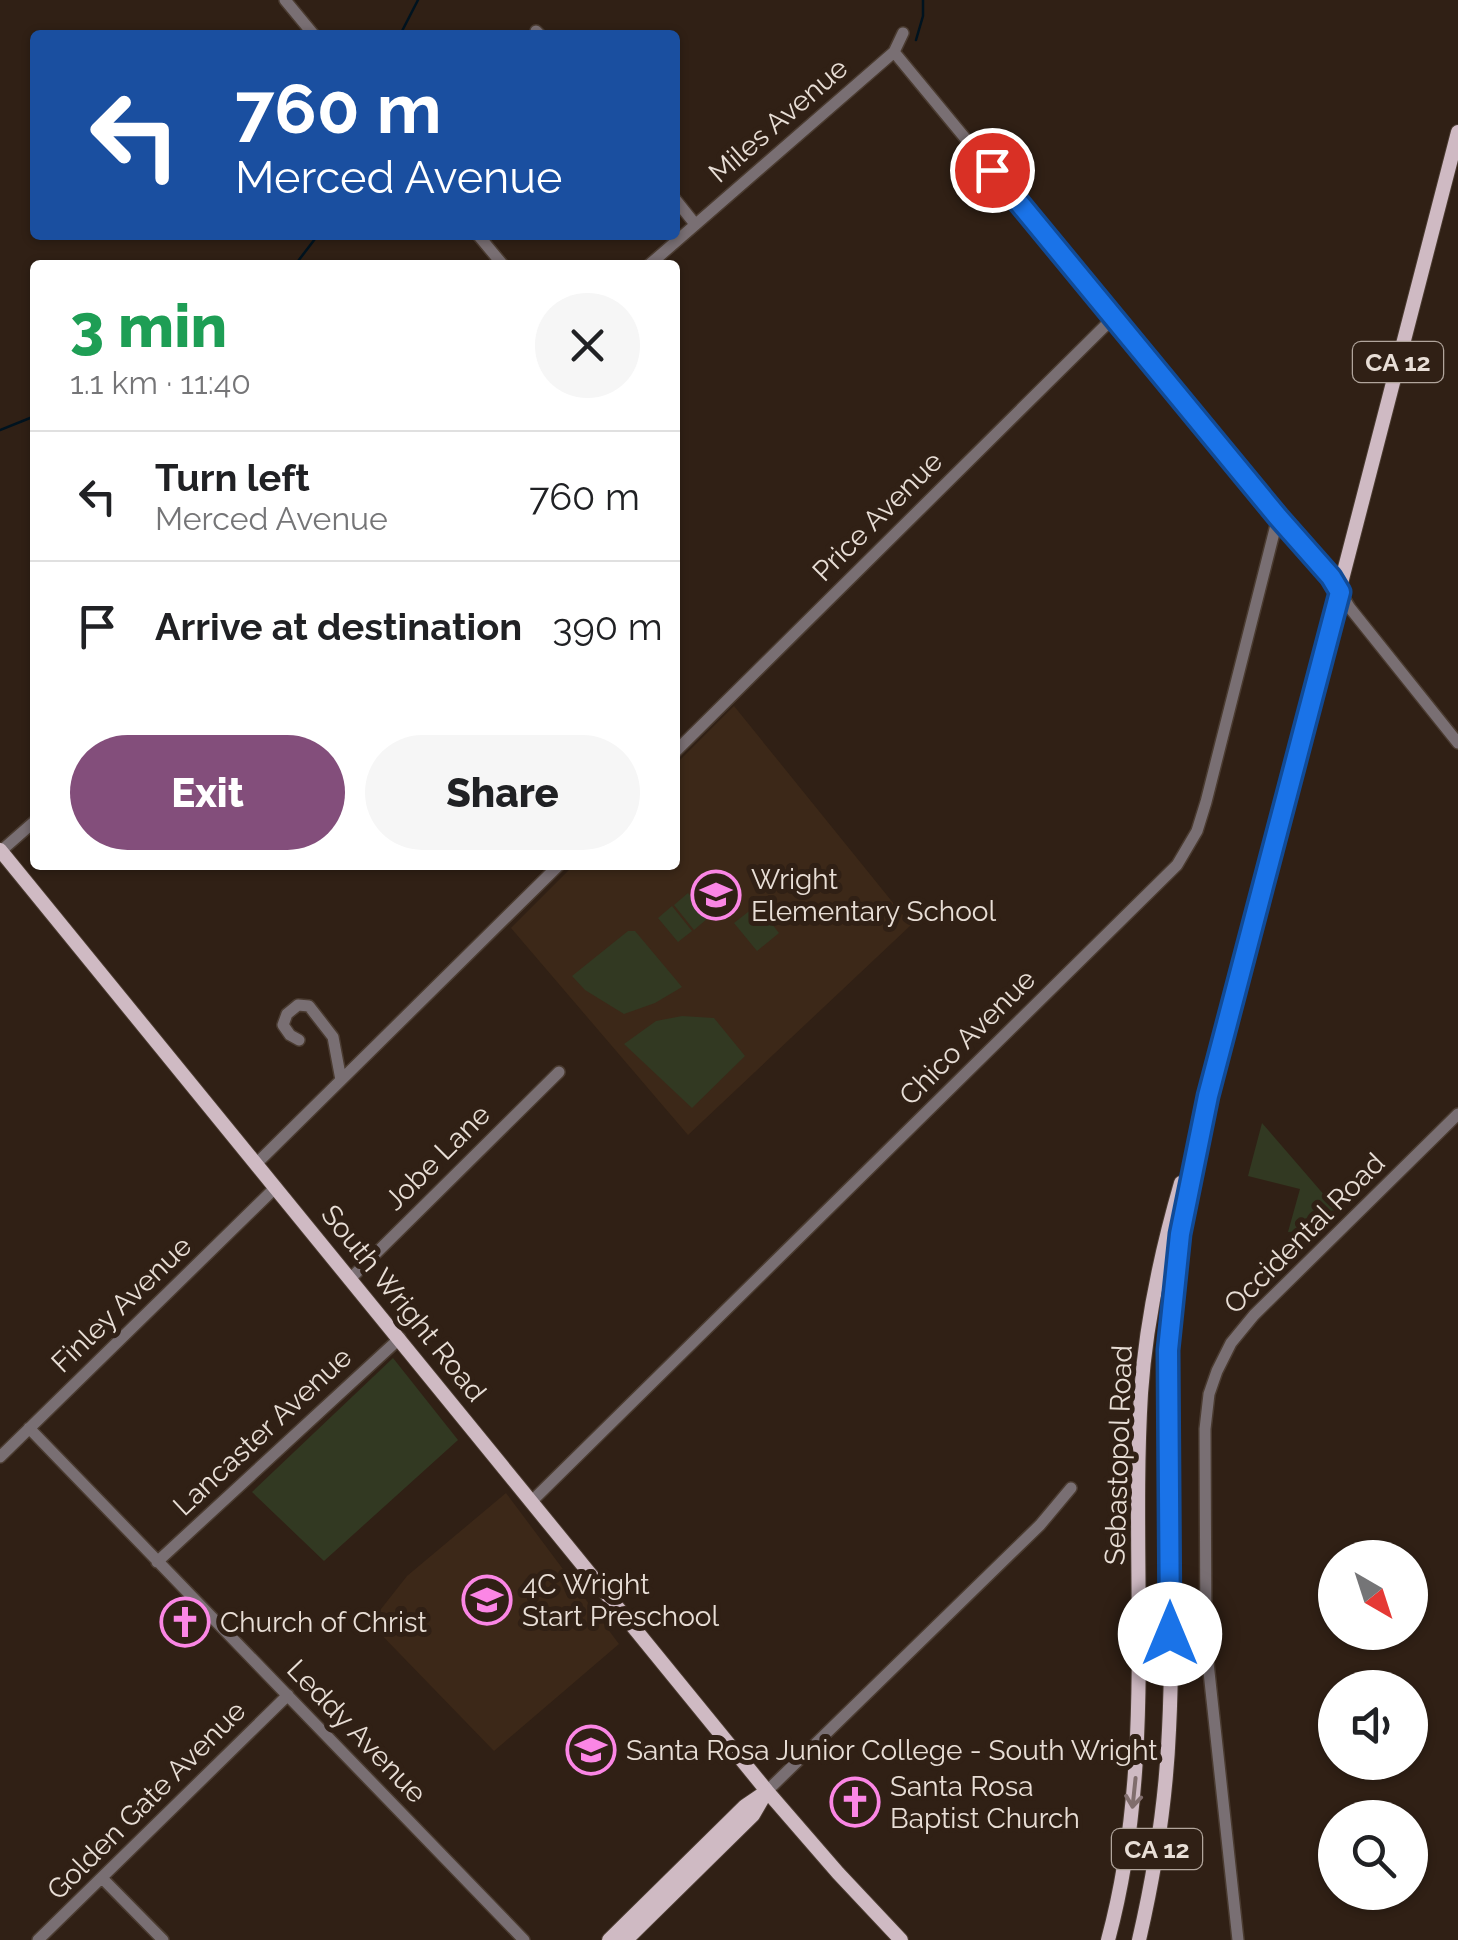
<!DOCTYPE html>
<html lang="en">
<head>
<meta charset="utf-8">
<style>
  :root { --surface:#fff; --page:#f6f6f6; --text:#202124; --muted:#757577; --line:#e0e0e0; --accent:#834e7b }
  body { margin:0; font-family:Raleway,sans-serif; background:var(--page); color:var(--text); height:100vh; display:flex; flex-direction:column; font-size:38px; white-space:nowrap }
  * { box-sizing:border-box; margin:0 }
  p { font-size:32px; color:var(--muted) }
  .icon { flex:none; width:55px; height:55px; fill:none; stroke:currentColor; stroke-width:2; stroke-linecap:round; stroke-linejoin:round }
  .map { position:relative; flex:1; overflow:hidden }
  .panel { position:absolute; left:30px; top:260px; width:650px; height:610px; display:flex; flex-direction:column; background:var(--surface); border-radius:10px; box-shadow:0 2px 8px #0004 }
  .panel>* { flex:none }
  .guide { position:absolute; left:30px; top:30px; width:650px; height:210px; border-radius:10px; box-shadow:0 2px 8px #0004; background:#1a4fa0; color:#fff; overflow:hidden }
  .needle { width:65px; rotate:141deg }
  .controls { position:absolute; left:1318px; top:1540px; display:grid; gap:20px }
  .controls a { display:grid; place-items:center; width:110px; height:110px; border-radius:50%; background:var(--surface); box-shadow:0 2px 8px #0004; font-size:50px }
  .pin { position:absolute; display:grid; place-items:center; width:85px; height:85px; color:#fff; margin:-42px; border:5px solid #fff; border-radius:50%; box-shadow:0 2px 10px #0007 }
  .me { position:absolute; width:110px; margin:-55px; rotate:0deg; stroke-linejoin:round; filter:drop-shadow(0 0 8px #0008) }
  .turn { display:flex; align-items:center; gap:35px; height:210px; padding:0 40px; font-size:45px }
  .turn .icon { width:130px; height:130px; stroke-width:2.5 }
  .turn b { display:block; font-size:70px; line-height:85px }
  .round { display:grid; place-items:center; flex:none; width:105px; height:105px; border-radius:52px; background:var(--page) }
  .headline { display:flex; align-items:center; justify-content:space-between; height:170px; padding:0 40px }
  h1 { font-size:60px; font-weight:800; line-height:75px; color:#1e9e55 }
  .primary-button { display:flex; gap:20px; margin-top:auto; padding:20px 40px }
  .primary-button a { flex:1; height:115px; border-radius:60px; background:var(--accent); color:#fff; font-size:40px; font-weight:800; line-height:115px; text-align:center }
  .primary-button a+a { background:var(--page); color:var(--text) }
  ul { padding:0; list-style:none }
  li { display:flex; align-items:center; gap:30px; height:130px; padding:0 40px; border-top:2px solid var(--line) }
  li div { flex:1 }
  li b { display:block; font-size:38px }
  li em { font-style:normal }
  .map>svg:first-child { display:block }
  .built { fill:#3c2818 }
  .green { fill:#323922 }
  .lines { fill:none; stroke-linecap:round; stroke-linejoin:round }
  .stream { stroke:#00131f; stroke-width:2.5 }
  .minor-casing { stroke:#4a3b30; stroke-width:14 }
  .major-casing { stroke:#4a3b30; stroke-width:16 }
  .minor { stroke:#796f73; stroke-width:11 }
  .major { stroke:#cfbac3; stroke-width:14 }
  .oneway { stroke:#806d6c }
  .route-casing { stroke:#114b97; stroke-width:25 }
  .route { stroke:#1a73e8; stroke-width:18 }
  .labels { text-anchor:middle; stroke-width:10; stroke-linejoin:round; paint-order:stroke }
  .shield { fill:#302015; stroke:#b1a59c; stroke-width:2.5 }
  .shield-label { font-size:25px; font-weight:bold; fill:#e8ded6 }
  .street-label { font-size:28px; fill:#e8ded6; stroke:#302015 }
  .poi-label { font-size:28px; fill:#e8ded6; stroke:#302015; text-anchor:start }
</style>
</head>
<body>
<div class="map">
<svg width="1458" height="1940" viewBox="0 0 1458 1940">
  <rect width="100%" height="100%" fill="#302015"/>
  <!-- built -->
  <path class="built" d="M734 706 911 925 688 1135 511 928 574 865H675V765Z
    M506 1493 619 1644 494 1751 370 1623 407 1576Z"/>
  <!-- green -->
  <path class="green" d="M688 893 708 918 694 930 674 905Z
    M757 905 779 933 757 951 734 923Z
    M672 906 692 931 678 942 658 918Z
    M628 931H635L682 987 655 1003 624 1014 585 990 572 976Z
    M682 1016 714 1018 745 1056 692 1108 624 1044 656 1021Z
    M1262 1123 1338 1211 1314 1236 1307 1231 1288 1232 1300 1189 1248 1176Z
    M393 1358 458 1440 324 1561 252 1492Z"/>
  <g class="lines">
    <!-- stream -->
    <path class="stream" d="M400 35 418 0
      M916 40 923 16V0
      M295 265 318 235
      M0 430 35 416"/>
    <!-- minor casing -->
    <g class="minor-casing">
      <path id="minor" d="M285 0 314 35
        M536 31 540 35
        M903 33 894 52 1278 517 1331 577 1350 608 1458 743
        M675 199 695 224
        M478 235 503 265
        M649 265 894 52
        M675 752 1114 317
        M1 851 35 821
        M299 1040 290 1035 283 1025 287 1014 298 1005 309 1006 333 1037 341 1080
        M257 1163 559 865
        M351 1278 559 1072
        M29 1428 524 1940
        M0 1457 276 1187
        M533 1500 1177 865 1197 831 1206 802 1278 517
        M157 1562 400 1338
        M767 1791 1040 1525 1071 1488
        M102 1878 163 1940
        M38 1940 288 1695
        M1238 1940 1206 1644 1205 1429 1209 1394 1217 1371 1231 1343 1254 1315 1458 1114"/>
    </g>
    <!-- major casing -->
    <g class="major-casing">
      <path id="major" d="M0 850 767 1791 838 1873 901 1940
        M609 1940 745 1806 767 1791
        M626 1940 753 1815 764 1796
        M1108 1940C1157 1760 1130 1576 1141 1393 1146 1321 1161 1252 1181 1183
        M1139 1940C1155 1871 1166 1801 1169 1730 1176 1596 1162 1462 1169 1328 1174 1249 1191 1173 1208 1096L1458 132"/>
    </g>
    <!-- minor -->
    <use href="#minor" class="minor"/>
    <!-- major -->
    <use href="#major" class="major"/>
  </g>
  <!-- one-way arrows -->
  <defs><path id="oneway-shaft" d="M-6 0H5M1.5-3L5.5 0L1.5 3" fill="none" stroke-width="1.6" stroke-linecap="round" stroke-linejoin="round" transform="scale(2.5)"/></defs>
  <use class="oneway" href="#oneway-shaft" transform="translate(1134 1793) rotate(96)"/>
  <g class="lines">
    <!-- route casing -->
    <g class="route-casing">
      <path id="route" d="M992 170 1278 517 1331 577 1340 592 1208 1096 1180 1234 1168 1350 1170 1634"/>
    </g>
    <!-- route -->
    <use href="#route" class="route"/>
  </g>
  <!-- icons -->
  <defs>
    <g id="school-ring" transform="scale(2.5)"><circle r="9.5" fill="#302015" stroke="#fb86e5" stroke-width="1.5"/><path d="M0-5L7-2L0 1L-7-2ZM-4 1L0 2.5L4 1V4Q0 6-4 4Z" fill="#fb86e5"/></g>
    <g id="church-ring" transform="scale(2.5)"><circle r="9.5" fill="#302015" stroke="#fb86e5" stroke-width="1.5"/><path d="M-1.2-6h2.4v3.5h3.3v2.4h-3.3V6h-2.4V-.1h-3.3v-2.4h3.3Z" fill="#fb86e5"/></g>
  </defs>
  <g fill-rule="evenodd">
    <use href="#school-ring" x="716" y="895"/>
    <use href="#school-ring" x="487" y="1600"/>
    <use href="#church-ring" x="185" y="1622"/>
    <use href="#school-ring" x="591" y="1750"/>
    <use href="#church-ring" x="855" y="1802"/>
  </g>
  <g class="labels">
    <!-- shield labels -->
    <g class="shield">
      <rect x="1353" y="342" width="90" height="40" rx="8"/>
      <rect x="1112" y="1829" width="90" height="40" rx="8"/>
    </g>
    <g class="shield-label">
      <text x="1398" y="371">CA 12</text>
      <text x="1157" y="1858">CA 12</text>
    </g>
    <!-- street labels -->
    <g class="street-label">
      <text transform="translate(778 120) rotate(-41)" y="10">Miles Avenue</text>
      <text transform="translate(877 516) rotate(-45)" y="10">Price Avenue</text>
      <text transform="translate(967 1037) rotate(-45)" y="10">Chico Avenue</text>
      <text transform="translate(437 1157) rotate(-45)" y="10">Jobe Lane</text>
      <text transform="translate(1304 1233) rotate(-45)" y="10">Occidental Road</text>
      <text transform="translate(404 1303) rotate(51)" y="10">South Wright Road</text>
      <text transform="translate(121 1304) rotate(-44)" y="10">Finley Avenue</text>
      <text transform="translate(262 1431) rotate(-43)" y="10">Lancaster Avenue</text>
      <text transform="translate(1118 1455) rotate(-88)" y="10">Sebastopol Road</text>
      <text transform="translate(357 1731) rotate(46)" y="10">Leddy Avenue</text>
      <text transform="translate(146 1800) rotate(-45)" y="10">Golden Gate Avenue</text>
    </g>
    <!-- poi labels -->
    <g class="poi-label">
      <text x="751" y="889">Wright<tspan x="751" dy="32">Elementary School</tspan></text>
      <text x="522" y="1594">4C Wright<tspan x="522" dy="32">Start Preschool</tspan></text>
      <text x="220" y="1632">Church of Christ</text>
      <text x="626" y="1760">Santa Rosa Junior College - South Wright</text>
      <text x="890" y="1796">Santa Rosa<tspan x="890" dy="32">Baptist Church</tspan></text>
    </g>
  </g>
</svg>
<div class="controls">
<a><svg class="needle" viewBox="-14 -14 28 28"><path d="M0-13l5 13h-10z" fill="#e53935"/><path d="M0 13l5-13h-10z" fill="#757577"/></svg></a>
<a><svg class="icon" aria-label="sound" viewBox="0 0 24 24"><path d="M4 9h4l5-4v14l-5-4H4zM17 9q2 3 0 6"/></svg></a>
<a><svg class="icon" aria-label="search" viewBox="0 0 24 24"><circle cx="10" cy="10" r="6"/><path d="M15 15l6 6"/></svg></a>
</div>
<div class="pin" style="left:992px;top:170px;background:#d93025"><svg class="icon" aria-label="arrive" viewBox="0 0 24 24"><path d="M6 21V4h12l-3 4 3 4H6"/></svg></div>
<svg class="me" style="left:1170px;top:1634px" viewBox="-20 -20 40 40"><circle r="19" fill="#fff"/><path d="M0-13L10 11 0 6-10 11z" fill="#1a73e8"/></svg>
<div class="guide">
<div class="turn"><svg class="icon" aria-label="left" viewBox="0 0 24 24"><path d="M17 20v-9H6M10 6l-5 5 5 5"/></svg><div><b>760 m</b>Merced Avenue</div></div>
</div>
<section class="panel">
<div class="headline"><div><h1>3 min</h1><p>1.1 km · 11:40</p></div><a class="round"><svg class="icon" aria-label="close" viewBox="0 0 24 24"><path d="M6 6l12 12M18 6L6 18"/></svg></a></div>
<ul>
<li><svg class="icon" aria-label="left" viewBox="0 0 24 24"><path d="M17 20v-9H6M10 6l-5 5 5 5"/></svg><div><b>Turn left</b><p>Merced Avenue</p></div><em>760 m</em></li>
<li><svg class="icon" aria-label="arrive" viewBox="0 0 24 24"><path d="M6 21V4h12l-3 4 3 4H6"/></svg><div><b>Arrive at destination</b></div><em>390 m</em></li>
</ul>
<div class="primary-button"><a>Exit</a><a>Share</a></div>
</section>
</div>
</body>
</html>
